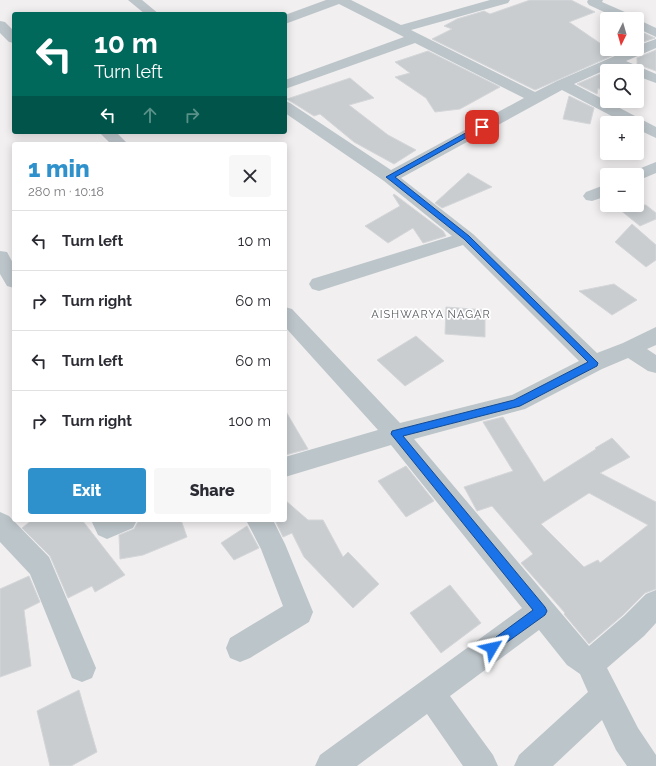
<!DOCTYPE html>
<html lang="en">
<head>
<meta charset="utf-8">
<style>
  :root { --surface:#fff; --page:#f7f7f7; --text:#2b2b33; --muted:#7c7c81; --line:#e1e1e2; --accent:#2f91cb }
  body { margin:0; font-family:Raleway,sans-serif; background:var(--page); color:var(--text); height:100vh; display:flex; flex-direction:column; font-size:15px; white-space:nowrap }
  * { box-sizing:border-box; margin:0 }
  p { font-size:13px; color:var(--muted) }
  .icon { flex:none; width:22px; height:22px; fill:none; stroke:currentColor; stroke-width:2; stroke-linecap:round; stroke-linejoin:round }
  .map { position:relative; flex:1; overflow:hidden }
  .panel { position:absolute; left:12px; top:142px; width:275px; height:380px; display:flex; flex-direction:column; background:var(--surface); border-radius:4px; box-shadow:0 2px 10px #0003 }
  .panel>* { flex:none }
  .hud { position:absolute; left:12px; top:12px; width:275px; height:122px; border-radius:4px; box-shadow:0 2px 10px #0003; background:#00695c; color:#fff; overflow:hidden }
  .needle { width:26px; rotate:185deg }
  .tools { position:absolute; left:600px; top:12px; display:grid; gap:8px }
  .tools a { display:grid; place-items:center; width:44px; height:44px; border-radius:4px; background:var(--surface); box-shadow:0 2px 10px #0003; font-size:20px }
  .pin { position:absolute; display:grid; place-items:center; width:34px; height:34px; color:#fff; margin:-17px; border-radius:8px; box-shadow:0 2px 6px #0006 }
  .me { position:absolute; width:44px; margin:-22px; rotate:54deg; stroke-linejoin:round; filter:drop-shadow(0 0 3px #0008) }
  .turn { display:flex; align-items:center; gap:14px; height:84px; padding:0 16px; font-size:18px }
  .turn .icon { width:52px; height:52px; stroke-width:2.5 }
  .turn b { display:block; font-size:28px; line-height:34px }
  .lanes { display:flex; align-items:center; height:38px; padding:0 16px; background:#0003; justify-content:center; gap:20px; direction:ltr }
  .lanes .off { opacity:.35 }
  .round { display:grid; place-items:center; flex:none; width:42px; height:42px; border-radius:4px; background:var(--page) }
  .overview { display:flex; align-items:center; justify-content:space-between; height:68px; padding:0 16px }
  h1 { font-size:24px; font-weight:800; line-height:30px; color:var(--accent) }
  .primary-button { display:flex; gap:8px; margin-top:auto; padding:8px 16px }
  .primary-button a { flex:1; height:46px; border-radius:4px; background:var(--accent); color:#fff; font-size:16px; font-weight:800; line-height:46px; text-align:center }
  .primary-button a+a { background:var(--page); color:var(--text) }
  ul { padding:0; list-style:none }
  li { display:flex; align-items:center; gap:12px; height:60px; padding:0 16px; border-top:1px solid var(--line) }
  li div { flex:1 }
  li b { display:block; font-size:15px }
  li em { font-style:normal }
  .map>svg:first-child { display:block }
  .building { fill:#c9cdd0; stroke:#d4d6d9; fill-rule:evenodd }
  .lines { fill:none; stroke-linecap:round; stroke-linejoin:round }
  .minor { fill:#bcc5ca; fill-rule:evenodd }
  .route { fill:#1a73e8; stroke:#114b97 }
  .labels { text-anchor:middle; stroke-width:3.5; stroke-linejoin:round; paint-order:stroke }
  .neighbourhood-label { font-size:11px; letter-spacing:1px; fill:#5c6063; stroke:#fff }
</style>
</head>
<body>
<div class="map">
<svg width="656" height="766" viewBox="0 0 656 766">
  <rect width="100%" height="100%" fill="#f1efef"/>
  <!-- building -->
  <path class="building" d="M530 0H571L595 12 569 22 607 48V49L616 54 535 90 432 39 452 29 444 26 457 19 484 11 490 14Z
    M637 30 655 38 637 44Z
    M656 50V71L637 64V58Z
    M428 51 500 87 460 109 435 112 426 98 395 77 410 73 395 62Z
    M614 68 621 71H607V93L598 88 597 94 577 84Z
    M350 78 374 98 349 105 388 135 416 150 394 164 354 142 320 114 314 116 287 99Z
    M569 96 594 108 590 124 563 119Z
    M468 173 492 187 442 208 435 203Z
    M394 194 443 231 446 236 423 243 413 228 388 243 365 226 400 206 393 195Z
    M614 205H646L656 213V219L640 226Z
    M632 224 656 245V260L646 267 615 242Z
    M614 284 637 300 612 315 579 291Z
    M446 307 485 310V337L445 334Z
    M416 336 444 361 405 386 377 360Z
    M285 410 308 449 285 455Z
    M503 417 544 482 596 449 595 448 612 438 630 457 600 473 656 502V589L645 593 623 615 589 644 564 614 565 613 521 563 533 554 492 506 477 511 464 487 513 471 483 422ZM589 493 648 525 600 563 598 560 584 567 541 524Z
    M406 466 434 501 406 517 378 481Z
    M285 500 308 520H323L343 557 348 552 379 584 353 608 304 557 292 533 283 537 275 520H285Z
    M32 520H82L125 575 95 592 92 586 68 598 50 556 22 528Z
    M150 520H181L187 537 143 555 120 559 119 535 134 529 138 522Z
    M247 526 259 548 234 560 221 543Z
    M29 576 40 602 24 610 31 666 0 677V589Z
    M450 585 481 623 441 653 410 613Z
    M79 690 97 752 71 766H50L37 711Z"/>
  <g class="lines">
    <!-- minor -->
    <path class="minor" d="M128 0H142L159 14H145Z
      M326 0H351L401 25 490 0H510L508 3 411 30 535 92 557 81 631 49H637V46L656 39V48L626 61 656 74V83L637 76V71H624L614 66 574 84 656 127V138L637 129V123H625L562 90 401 178 473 234 597 353 623 343 656 327V345L647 349 656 355V373L648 371 628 358 602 369 525 409 414 439 589 646 624 616 646 594 656 590V623L644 636 607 668 638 728 656 755V766H627L616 750 602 720 553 766H514L519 755 588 692 580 674 567 665 539 630 450 696 493 755 498 766H463L427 714 357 766H315L320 755 522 608 391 445 285 477V457L378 430 285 327V307L292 309 400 423 512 395 579 361 463 245 319 291 312 289 309 284 312 279 452 236 384 181 285 113V101L290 103 391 170 524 98 415 43 285 89V80L404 37 339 4 285 24V15Z
      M588 0H603L602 2 634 16 636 19H619L589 5 587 2Z
      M637 19 656 28V37L637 28Z
      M0 21 5 22 14 31V43L9 42 0 33Z
      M99 132H116L128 144H111Z
      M656 162V173L637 181V175H629L631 172Z
      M607 184V196L592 201 586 200 583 196 586 192Z
      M0 251 7 252 14 265V288L7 286 0 274Z
      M0 512 9 516 49 557 96 668 92 678 82 682 72 678 30 574 0 542Z
      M91 520H137L133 528 107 539 98 535Z
      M246 520H273L285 544 313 612 309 622 250 658 240 662 230 658 226 648 230 638 283 606 261 549Z"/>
  </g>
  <!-- route -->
  <path class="route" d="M480 125 485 127 395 177 469 236 598 363 597 366 520 406 403 436 545 607 547 611 545 615 492 653 488 652 486 648 488 643 533 610 391 434 392 431 396 430 514 400 588 362 464 239 386 177Z"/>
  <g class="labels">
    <!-- neighbourhood labels -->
    <g class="neighbourhood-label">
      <text x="431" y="318">AISHWARYA NAGAR</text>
    </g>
  </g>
</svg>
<div class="tools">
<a><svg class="needle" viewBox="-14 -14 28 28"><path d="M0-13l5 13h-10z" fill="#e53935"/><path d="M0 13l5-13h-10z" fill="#7c7c81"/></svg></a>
<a><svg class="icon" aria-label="search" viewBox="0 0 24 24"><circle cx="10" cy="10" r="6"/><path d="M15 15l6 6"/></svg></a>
<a>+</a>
<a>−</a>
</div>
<div class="pin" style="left:482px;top:127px;background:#d93025"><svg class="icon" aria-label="arrive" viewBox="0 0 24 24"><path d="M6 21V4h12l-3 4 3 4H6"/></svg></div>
<svg class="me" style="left:492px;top:648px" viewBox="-20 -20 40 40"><path d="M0-17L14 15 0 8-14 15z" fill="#1a73e8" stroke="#fff" stroke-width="4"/></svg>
<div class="hud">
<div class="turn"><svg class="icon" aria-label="left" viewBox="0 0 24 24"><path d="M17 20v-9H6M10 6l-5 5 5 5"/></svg><div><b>10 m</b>Turn left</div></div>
<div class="lanes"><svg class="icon" aria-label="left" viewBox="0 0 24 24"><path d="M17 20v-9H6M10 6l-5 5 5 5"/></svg><svg class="icon off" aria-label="ahead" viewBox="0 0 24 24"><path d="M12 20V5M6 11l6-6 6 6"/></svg><svg class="icon off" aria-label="right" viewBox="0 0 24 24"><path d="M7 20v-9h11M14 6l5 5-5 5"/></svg></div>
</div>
<section class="panel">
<div class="overview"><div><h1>1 min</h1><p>280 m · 10:18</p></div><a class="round"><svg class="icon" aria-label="close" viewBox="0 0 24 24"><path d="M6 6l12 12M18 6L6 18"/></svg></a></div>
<ul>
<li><svg class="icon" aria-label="left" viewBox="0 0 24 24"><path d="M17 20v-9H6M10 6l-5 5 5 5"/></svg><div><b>Turn left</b></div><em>10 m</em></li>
<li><svg class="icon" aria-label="right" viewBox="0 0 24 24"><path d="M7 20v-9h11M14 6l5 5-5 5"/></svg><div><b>Turn right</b></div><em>60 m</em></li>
<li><svg class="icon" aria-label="left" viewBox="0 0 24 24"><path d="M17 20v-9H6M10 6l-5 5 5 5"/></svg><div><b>Turn left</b></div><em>60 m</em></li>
<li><svg class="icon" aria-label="right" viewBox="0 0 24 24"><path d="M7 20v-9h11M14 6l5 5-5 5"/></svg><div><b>Turn right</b></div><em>100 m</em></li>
</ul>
<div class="primary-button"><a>Exit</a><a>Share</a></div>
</section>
</div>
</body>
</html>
